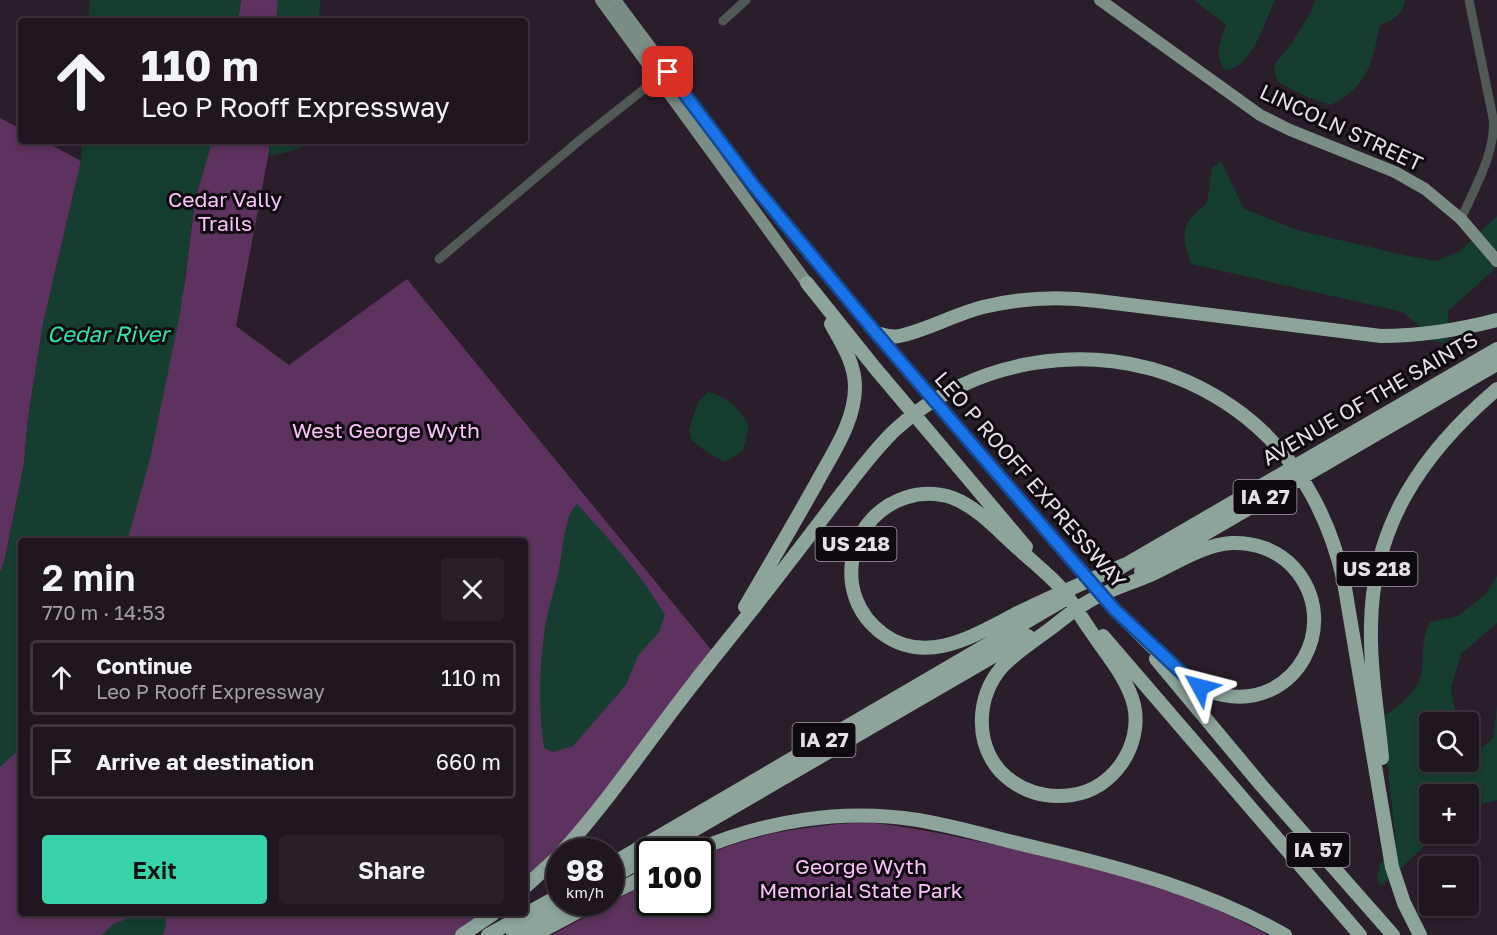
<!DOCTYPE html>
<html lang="en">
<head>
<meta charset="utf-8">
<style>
  :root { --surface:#201620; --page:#281f29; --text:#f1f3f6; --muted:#a29fa5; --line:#3d353e; --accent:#36d4a7 }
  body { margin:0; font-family:"Golos Text",sans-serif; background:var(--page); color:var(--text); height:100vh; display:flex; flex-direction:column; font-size:22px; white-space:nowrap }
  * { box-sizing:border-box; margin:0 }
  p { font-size:20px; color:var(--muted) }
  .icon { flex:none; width:33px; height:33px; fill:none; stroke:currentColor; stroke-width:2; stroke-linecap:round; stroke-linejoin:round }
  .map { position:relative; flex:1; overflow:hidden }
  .details { position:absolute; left:18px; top:538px; width:510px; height:378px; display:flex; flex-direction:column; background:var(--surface); border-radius:6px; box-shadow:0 3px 9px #0003,0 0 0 2px var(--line) }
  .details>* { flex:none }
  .banner { position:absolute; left:18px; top:18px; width:510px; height:126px; border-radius:6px; box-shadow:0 3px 9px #0003,0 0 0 2px var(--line); background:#201620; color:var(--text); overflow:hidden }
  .fabs { position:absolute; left:1419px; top:712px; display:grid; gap:12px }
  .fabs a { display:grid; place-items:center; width:60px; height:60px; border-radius:6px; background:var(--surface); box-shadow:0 3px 9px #0003,0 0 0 2px var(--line); font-size:30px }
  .speed { position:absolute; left:546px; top:838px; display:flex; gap:12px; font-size:30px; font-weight:700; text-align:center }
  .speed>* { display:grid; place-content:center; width:78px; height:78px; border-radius:50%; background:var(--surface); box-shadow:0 3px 9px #0003,0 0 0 2px var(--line); line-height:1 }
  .speed small { font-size:15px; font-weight:400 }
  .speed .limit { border:3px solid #111; border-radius:9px; background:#fff; color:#111 }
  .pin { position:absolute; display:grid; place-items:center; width:51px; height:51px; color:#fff; margin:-26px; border-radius:12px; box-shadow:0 3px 9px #0006 }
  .me { position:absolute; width:66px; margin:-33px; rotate:308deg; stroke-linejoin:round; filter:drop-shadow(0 0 4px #0008) }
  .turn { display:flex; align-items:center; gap:21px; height:126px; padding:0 24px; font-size:27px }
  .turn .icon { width:78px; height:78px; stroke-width:2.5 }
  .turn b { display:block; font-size:42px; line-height:51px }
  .round { display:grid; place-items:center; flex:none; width:63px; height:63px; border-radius:6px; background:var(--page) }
  .headline { display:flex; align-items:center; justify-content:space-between; height:102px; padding:0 24px }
  h1 { font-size:36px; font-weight:600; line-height:45px }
  .action { display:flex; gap:12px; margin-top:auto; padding:12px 24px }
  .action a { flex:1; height:69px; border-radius:6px; background:var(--accent); color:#111; font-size:24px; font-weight:600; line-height:69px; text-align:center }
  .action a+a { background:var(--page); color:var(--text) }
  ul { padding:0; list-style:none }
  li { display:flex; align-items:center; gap:18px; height:75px; margin:0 12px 9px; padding:0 12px; border:3px solid var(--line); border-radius:6px }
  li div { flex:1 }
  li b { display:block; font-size:22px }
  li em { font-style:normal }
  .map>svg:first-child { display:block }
  .green { fill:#5d325e }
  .water { fill:#153d30 }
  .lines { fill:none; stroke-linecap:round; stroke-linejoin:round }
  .minor { stroke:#505955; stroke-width:9 }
  .major { stroke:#7b8e86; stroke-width:12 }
  .highway { stroke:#8ca49a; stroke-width:14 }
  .route-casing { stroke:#114b97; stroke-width:15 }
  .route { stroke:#1a73e8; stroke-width:10 }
  .labels { text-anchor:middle; stroke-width:6; stroke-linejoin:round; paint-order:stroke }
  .shield { fill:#0f0a10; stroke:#a69fa6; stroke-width:1.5 }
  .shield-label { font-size:20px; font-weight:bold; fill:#e7dfe7 }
  .street-label { font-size:21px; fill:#e7dfe7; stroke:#0f0a10 }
  .park-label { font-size:21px; fill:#f9c2f9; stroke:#0f0a10 }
  .water-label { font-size:22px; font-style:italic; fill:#2ce6b3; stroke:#0f0a10 }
</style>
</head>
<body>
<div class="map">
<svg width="1497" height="935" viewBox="0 0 1497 935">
  <rect width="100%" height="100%" fill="#2a1e2a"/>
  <!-- green -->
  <path class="green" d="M241 0H298L294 21H238Z
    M0 118 21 129V141H44L81 161 43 324 28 418 24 464 4 563 0 572Z
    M212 141H271L236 326 289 365 407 279 714 653 620 780 525 886V542H105L184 288 195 200Z
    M21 707V914H491L460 935H0V741Z
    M865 822C917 827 967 839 1018 850 1064 861 1111 870 1156 885 1194 898 1232 916 1268 935H552L649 882 650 903H700L701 857C753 833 808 826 865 822Z"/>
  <!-- water -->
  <path class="water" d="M90 0H241L238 21H88Z
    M278 0H320L319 21H276Z
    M1194 0H1275C1264 22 1253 68 1225 70 1214 54 1220 42 1226 25Z
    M1315 0H1405C1403 14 1393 21 1380 25 1371 64 1370 84 1331 105L1305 96 1278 82 1274 71 1276 62 1290 46 1310 14Z
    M82 141H212L195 200 180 314 150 459 127 541 21 542V748L0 767V573L4 563 24 464 28 418 43 324 81 161Z
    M268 141H305L299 149 270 156Z
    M1221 161 1244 209 1297 230 1404 255 1436 261 1460 251 1497 216V267L1448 311 1449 344 1434 341 1416 323 1403 312 1191 264C1181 233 1180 225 1207 203L1212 168Z
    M708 392C731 398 737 407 749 426L743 451 725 462 708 453 692 441 689 430 698 402Z
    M577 504C609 538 641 574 665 615L659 632 638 656 626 685 573 746 553 752 544 748C538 707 539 668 545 628 548 608 555 589 559 569 563 551 564 516 577 504Z
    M1497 576V623L1461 654 1451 688 1457 723H1430V762H1468L1469 749 1475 753 1493 738 1497 705V800L1469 807 1468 795H1430V834H1438L1382 885 1377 880 1380 864 1396 845 1384 732 1385 715C1401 705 1421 689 1422 669 1424 649 1421 641 1430 622L1458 616 1486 594Z
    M131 914H165L166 926 163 935H102L112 925 130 917Z"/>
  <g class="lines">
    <!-- minor -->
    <path class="minor" d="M723 21 746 0
      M1461 219C1474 189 1497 150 1493 118L1469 0
      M439 259 580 140 658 78"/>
    <!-- major -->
    <path class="major" d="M601 0 807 283
      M615 0 754 186 876 333
      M1100 0 1260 115 1290 130 1395 172 1425 189 1461 219 1497 261"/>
    <!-- highway -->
    <path class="highway" d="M807 283 875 368 1026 547
      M876 333 1095 587
      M876 333C884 335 892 338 899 336 925 331 955 314 983 307 1020 298 1059 296 1098 301L1381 336C1421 336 1458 330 1497 320
      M1118 569 1497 349
      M1141 571 1497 364
      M745 607C769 566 793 525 816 484 832 454 855 422 855 387 855 363 842 344 831 324
      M1114 609C1141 634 1187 688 1223 695 1296 710 1343 623 1294 568 1278 550 1254 542 1231 543 1202 545 1175 564 1150 575 1129 584 1105 591 1086 603 1073 610 1062 620 1050 629 1034 641 1016 652 1002 667 977 696 974 741 1000 771 1019 791 1045 799 1072 795 1113 790 1143 745 1134 705 1127 677 1105 653 1090 630 1080 616 1071 599 1060 587 1048 574 1034 563 1021 551 1000 533 979 508 953 498 921 487 887 499 867 525 851 546 847 575 856 599 861 613 871 625 883 634 931 669 983 629 1028 608 1060 593 1092 579 1124 565
      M1103 636 1360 935
      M1156 659 1261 785 1393 935
      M1382 758C1378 714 1370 670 1371 626 1372 525 1423 452 1497 389
      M562 852C610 799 649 740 693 684 717 653 742 623 766 592 790 561 814 530 838 498 856 475 874 450 895 430 972 358 1093 339 1188 382 1274 421 1324 492 1344 582L1392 867 1404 903 1420 935
      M656 852 1028 636
      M692 852C763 821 841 808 918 820 960 827 1001 840 1042 849 1127 869 1209 892 1285 935
      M610 865 1067 598
      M610 878 650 856
      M525 887 560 855
      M610 894 650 874
      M462 935 493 914
      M488 935 560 895
      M513 935 567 903
      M534 935 594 903"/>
  </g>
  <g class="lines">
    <!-- route casing -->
    <g class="route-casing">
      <path id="route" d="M668 72 754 186 876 333 1114 609 1182 673 1200 687"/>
    </g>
    <!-- route -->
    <use href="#route" class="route"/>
  </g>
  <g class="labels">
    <!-- shield labels -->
    <g class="shield">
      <rect x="1233.5" y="480" width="63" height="34" rx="4.5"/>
      <rect x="815.5" y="527" width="81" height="34" rx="4.5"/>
      <rect x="1336.5" y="552" width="81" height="34" rx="4.5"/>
      <rect x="792.5" y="723" width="63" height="34" rx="4.5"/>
      <rect x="1286.5" y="833" width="63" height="34" rx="4.5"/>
    </g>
    <g class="shield-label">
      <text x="1265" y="504">IA 27</text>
      <text x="856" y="551">US 218</text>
      <text x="1377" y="576">US 218</text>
      <text x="824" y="747">IA 27</text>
      <text x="1318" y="857">IA 57</text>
    </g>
    <!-- street labels -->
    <g class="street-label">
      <text transform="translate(1341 128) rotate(25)" y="7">LINCOLN STREET</text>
      <text transform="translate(1370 399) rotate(-30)" y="7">AVENUE OF THE SAINTS</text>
      <text transform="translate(1030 480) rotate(49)" y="7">LEO P ROOFF EXPRESSWAY</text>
    </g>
    <!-- park labels -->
    <g class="park-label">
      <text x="225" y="207">Cedar Vally<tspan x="225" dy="24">Trails</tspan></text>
      <text x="386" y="438">West George Wyth</text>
      <text x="861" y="874">George Wyth<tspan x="861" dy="24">Memorial State Park</tspan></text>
    </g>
    <!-- water labels -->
    <g class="water-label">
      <text x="108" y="342">Cedar River</text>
    </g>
  </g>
</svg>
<div class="fabs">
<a><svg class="icon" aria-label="search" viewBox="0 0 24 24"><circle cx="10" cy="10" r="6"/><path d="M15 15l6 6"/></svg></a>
<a>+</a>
<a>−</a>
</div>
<div class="speed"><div>98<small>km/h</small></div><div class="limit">100</div></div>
<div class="pin" style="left:668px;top:72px;background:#d93025"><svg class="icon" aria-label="arrive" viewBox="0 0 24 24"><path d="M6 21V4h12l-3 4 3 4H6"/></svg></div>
<svg class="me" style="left:1200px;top:687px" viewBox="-20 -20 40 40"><path d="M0-17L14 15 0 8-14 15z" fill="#1a73e8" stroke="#fff" stroke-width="4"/></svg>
<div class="banner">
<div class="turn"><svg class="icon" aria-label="ahead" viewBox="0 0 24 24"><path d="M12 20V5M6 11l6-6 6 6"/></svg><div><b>110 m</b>Leo P Rooff Expressway</div></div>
</div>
<section class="details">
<div class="headline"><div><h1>2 min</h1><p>770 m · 14:53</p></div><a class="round"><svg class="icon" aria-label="close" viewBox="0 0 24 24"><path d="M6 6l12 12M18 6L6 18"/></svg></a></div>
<ul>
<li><svg class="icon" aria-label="ahead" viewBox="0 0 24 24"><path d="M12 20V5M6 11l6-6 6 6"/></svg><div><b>Continue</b><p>Leo P Rooff Expressway</p></div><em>110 m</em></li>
<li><svg class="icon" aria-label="arrive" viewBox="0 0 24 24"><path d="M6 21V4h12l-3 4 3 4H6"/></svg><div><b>Arrive at destination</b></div><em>660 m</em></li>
</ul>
<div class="action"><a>Exit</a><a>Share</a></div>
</section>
</div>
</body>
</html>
